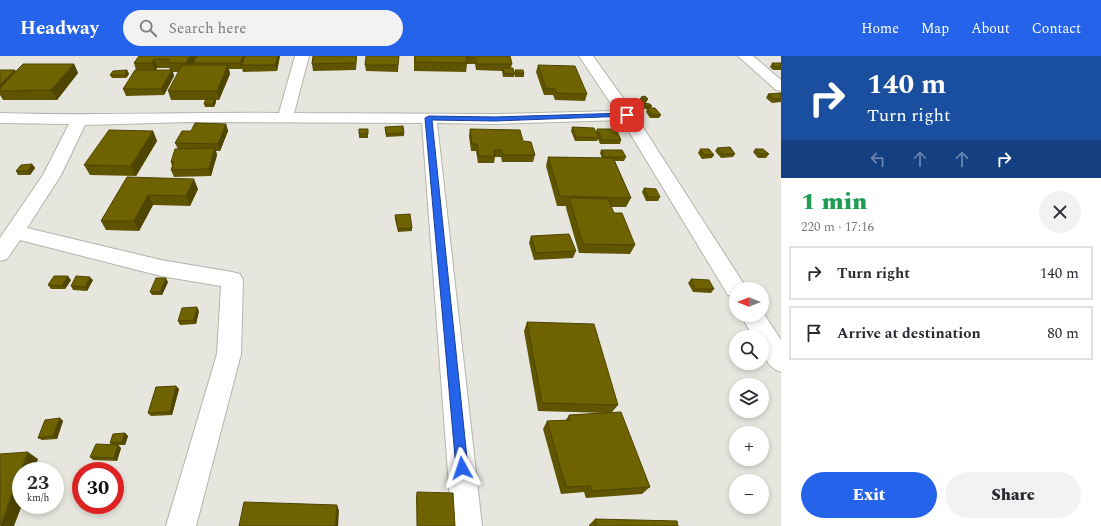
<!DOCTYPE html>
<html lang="en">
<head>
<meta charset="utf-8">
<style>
  :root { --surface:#fff; --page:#f2f2f3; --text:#2b2b33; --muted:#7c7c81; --line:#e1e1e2; --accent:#2563eb }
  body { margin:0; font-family:Spectral,serif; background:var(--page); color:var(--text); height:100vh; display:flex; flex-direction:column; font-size:15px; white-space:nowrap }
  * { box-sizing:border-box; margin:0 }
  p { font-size:13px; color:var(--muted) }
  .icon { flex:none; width:22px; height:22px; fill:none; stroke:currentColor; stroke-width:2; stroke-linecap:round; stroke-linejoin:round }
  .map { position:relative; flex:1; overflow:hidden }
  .panel { display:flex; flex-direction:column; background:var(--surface); width:320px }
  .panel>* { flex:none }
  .hud { background:#1a4fa0; color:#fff; overflow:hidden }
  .needle { width:26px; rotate:270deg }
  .buttons { position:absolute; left:729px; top:226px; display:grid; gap:8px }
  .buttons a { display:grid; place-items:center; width:40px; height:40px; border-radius:50%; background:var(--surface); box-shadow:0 2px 6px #0003; font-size:20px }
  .speed { position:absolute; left:12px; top:406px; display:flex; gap:8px; font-size:20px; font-weight:700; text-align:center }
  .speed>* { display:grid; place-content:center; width:52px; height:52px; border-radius:50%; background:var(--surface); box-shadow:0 2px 6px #0003; line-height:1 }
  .speed small { font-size:10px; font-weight:400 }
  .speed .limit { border:6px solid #d22; background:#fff; color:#111 }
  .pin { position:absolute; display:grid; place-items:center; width:34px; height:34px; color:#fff; margin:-17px; border-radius:8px; box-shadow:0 2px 6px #0006 }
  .me { position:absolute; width:44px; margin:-22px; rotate:355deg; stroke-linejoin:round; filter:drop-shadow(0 0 3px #0008) }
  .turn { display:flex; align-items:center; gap:14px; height:84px; padding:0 20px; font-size:18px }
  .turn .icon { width:52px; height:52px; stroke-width:2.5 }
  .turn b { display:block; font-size:28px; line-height:34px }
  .lanes { display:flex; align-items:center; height:38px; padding:0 20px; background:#0003; justify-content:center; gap:20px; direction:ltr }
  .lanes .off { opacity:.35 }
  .round { display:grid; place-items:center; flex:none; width:42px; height:42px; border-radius:21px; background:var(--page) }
  .summary { display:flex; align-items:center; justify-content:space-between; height:68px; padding:0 20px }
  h1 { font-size:24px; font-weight:800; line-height:30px; color:#1e9e55 }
  .cta { display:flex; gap:8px; margin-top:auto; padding:8px 20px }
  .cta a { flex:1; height:46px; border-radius:24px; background:var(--accent); color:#fff; font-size:16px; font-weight:800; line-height:46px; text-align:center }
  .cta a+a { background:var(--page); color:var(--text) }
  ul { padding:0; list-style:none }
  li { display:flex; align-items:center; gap:12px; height:54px; margin:0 8px 6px; padding:0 12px; border:2px solid var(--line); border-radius:0px }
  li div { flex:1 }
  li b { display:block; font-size:15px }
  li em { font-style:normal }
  header { display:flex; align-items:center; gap:24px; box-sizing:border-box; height:56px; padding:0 20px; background:var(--accent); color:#fff }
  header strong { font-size:19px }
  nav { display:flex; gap:22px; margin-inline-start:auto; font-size:14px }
  .search { width:280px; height:36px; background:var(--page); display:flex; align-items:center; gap:10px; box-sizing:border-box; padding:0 14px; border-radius:22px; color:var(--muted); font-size:15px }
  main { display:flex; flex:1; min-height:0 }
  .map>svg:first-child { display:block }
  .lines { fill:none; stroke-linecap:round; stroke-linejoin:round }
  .minor-casing { stroke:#b4b4ac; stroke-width:2 }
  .minor { fill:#fff; fill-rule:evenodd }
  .wall { fill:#5f5500; fill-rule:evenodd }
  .shaded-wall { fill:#4d4500 }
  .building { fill:#6e6300; stroke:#4d4500 }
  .route { fill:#2563eb; stroke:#184099 }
</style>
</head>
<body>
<header>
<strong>Headway</strong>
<div class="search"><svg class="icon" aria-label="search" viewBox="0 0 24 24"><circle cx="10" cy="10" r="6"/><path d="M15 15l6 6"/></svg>Search here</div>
<nav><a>Home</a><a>Map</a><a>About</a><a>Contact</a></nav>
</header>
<main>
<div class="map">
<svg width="781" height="470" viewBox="0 0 781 470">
  <rect width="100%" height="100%" fill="#e6e6de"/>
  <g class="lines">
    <!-- minor casing -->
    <g class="minor-casing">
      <path id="minor" d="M295 0H309L294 57 495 58 616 55 579 0H593L635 59 747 233H736V241L728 239 622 64 495 68 437 67 482 470H452L422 67 188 66 85 69 61 119 27 172 161 204 232 216 240 218 243 224 241 298 196 470H166L217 298 221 230 161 220 20 184 7 203 0 205V182L43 119 69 68 0 67V57C93 60 186 56 279 57Z
        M738 0H753L781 24V35L776 34Z
        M762 255 781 284V316C765 310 762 297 762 281H753L741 259H762Z"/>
    </g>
    <!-- minor -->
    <use href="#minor" class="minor"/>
  </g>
  <!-- wall -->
  <path class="wall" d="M139 0H280L277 15 243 16 242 12V13H229L230 18 219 44H216V46L214 51H205L204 48 205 44H171L168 35 179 16H173L174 20 164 39 126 40 123 33 136 14 134 7ZM157 12H169L170 14H156Z
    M313 0H357L356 14 313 15 312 8Z
    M399 0 398 16 366 15 365 9Z
    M414 0H510L512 8 511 12 514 17 515 14 524 17V21H515L514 18V21H503L502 15 476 14 475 8H467L466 16 414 15Z
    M772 7H781V14H773L770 11Z
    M74 8 78 17 57 44H3L0 39V14H15L16 16Z
    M538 9 587 38 585 45 555 44 553 39H544L536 16Z
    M127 14 129 18 126 22H112L110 19Z
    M781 37V46L772 47 766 42 768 38Z
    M641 41 648 43 646 47H641L639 44Z
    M643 47 652 50 651 52 661 59 659 62H650L646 56 647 53H643L642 51Z
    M226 68 228 75 220 95H216L217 99 211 120 174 121 171 114 172 110 171 106 178 93 175 87 191 75Z
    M385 71 404 77V80L386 81Z
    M572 71 596 76 597 73 621 84 620 88H600L598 83 597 85H575L571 75Z
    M359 73H368V82H359Z
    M470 73 523 85 535 99 533 106H502L501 101H495L494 107H478L476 95H471L469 80Z
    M153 75 157 85 136 120 90 119 84 109Z
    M717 92 735 98 733 101 721 102 715 95Z
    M700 93 714 99 712 102 702 103 698 97Z
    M755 93 769 98 766 102H758L753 96Z
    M601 94 626 101 624 105H615L631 142 626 151H611L614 157 635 189 630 198 579 197 566 152V150H557L546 110 548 101 602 102 600 97Z
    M32 108 35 112 30 119H18L16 115Z
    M127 121 198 133 190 150 153 149 139 175 106 174 101 165Z
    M644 132 660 141 658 145H646L642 136Z
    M395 159 412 172V175L398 176 395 163Z
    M531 180 576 195 573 202 534 204 529 187Z
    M691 223 714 233 711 237 693 236 688 227Z
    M71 224 65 233H51L48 229Z
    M93 224 87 235 73 234 71 230Z
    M168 226 162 239H152L150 236Z
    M199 255 196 268 180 269 178 265Z
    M527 266 618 349 612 356 650 431 642 438 586 442 584 436 561 438 543 373 547 365 566 364 569 359 606 357 538 355 524 275Z
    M176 330 179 333 172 359 151 360 148 357Z
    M60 362 63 365 57 383 42 384 38 382Z
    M125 377 128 380 125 389H118L121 392 117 405 93 404 90 401 112 389 110 387Z
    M417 436 455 470H417L416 441Z
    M595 463 678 470H589V469Z"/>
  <!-- shaded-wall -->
  <path class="shaded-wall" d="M190 0H197L189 16 186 7Z
    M243 0H247L242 9V13L240 7Z
    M278 0H280L277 15 275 9Z
    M154 3 157 12 155 16 152 7Z
    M74 8 78 17 57 44 51 34Z
    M228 9 230 18 219 44 217 35Z
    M15 14 19 20 0 35V29Z
    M127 14 129 18 126 22 125 19Z
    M172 14 174 20 164 39 161 33Z
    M215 43 216 46 214 51 213 48Z
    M226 68 228 75 220 95 218 88Z
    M153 75 157 85 136 120 131 110Z
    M215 92 217 99 211 120 209 113Z
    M32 108 35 112 30 119 28 115Z
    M194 123 198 133 190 150 186 140Z
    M148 139 153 149 139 175 134 165Z
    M68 220 71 224 65 233 62 230Z
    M90 221 93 224 87 235 85 231Z
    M166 222 168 226 162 239 160 236Z
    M197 251 199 255 196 268 194 264Z
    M176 330 179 333 172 359 170 356Z
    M60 362 63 365 57 383 53 380Z
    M125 377 128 380 125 389 122 386Z
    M118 389 121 392 117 405 114 402Z
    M28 396 38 403 34 415H21V449H22L14 470H0Z
    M337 449 339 455 338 470H335Z"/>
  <!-- building -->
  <path class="building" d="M139 0H190L186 7H167L170 3H154L152 7H134Z
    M197 0H243L240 7H193Z
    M245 0H278L275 9H242Z
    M313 0H356V7L312 8Z
    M366 0H399L398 9H365Z
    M415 0H466L467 7 415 6Z
    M468 0H510L512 8H477L475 2H468Z
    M772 7H781V11H775Z
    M23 8H74L51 34 0 35V32Z
    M182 9H228L217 35H168Z
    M538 9 575 10 587 38 556 37 555 33 546 32Z
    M503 12H513L514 18 504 17Z
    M0 14H15L0 29Z
    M127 14 125 19H110L113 15Z
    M135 14H172L161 33H123Z
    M515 14H523L524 17H516Z
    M781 37V43H774L768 38Z
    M645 40 648 43H643L641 41Z
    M206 43H215L213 48H204Z
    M643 47 650 48 652 50H645Z
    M647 52H655L661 59H652Z
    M195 67 226 68 218 88 175 87 182 75H191Z
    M403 70 404 77 386 78 385 71Z
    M572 71 594 72 599 82 576 81Z
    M359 73H368V78H359Z
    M470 73 520 74 523 85 531 86 535 99H503L502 94H494L495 100H479L477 88H472Z
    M597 73H616L621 84H602Z
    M109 74 153 75 131 110 84 109Z
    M730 91 735 98H723L717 92Z
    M215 92 209 113 171 114 174 106H171L175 93Z
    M700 93H709L714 99H704Z
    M755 93H763L769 98H760Z
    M601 94H622L626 101H605Z
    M548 101 613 102 631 142 560 140Z
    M32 108 28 115H16L21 109Z
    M127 121 194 123 186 140 148 139 134 165H101Z
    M644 132 656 133 660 141H648Z
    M569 142 608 143 614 157H622L635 189 583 188Z
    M410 158 412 172 398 173 395 159Z
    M569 178 576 195 536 197 531 180Z
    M54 220H68L62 230 48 229Z
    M76 220 90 221 85 231 71 230Z
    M156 222H166L160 236H150Z
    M691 223 709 224 714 233H695Z
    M197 251 194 264 178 265 182 252Z
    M527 266 594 268 618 349 542 347Z
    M176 330 170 356 148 357 156 331Z
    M621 356 650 431 592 435 590 430 566 431 547 365 570 364 569 359Z
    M60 362 53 380 38 382 45 364Z
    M125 377 122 386 110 387 113 378Z
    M96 388 118 389 114 402 90 401Z
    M28 396 0 469V398Z
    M417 436 453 437 455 470H417Z
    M244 446 337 449 335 470H239Z
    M595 463 677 465 678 470H597Z"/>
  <!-- route -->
  <path class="route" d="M627 57 629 58V60L495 65 432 64 468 412 466 416 462 417 458 416 456 412 425 62 429 60 495 61Z"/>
</svg>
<div class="buttons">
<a><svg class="needle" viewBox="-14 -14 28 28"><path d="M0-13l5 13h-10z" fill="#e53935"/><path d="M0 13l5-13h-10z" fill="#7c7c81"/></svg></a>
<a><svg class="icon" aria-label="search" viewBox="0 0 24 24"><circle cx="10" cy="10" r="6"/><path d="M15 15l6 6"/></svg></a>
<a><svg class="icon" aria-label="layers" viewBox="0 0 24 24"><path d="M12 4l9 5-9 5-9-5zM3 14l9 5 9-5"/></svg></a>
<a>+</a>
<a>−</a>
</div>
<div class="speed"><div>23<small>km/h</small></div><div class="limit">30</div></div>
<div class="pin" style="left:627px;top:59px;background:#d93025"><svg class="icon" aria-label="arrive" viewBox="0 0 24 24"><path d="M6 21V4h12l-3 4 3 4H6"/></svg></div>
<svg class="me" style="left:462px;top:412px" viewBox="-20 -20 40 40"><path d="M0-17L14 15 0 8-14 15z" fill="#2563eb" stroke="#fff" stroke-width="4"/></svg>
</div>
<section class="panel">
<div class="hud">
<div class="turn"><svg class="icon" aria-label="right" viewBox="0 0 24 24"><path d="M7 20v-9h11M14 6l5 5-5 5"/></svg><div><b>140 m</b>Turn right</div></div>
<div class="lanes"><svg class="icon off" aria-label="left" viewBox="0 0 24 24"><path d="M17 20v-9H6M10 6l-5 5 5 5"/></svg><svg class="icon off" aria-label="ahead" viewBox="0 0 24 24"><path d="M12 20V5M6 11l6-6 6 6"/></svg><svg class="icon off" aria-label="ahead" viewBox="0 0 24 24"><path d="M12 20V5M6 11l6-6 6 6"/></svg><svg class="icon" aria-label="right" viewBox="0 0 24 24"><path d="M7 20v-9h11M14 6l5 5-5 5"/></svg></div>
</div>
<div class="summary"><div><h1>1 min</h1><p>220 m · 17:16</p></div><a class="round"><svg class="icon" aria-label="close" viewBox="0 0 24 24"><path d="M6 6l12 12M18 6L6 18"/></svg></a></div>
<ul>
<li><svg class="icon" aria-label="right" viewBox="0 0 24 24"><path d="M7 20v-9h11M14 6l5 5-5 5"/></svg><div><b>Turn right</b></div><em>140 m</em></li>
<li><svg class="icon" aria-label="arrive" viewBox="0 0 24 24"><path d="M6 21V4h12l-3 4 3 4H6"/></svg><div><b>Arrive at destination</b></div><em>80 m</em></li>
</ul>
<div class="cta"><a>Exit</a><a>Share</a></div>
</section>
</main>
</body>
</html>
